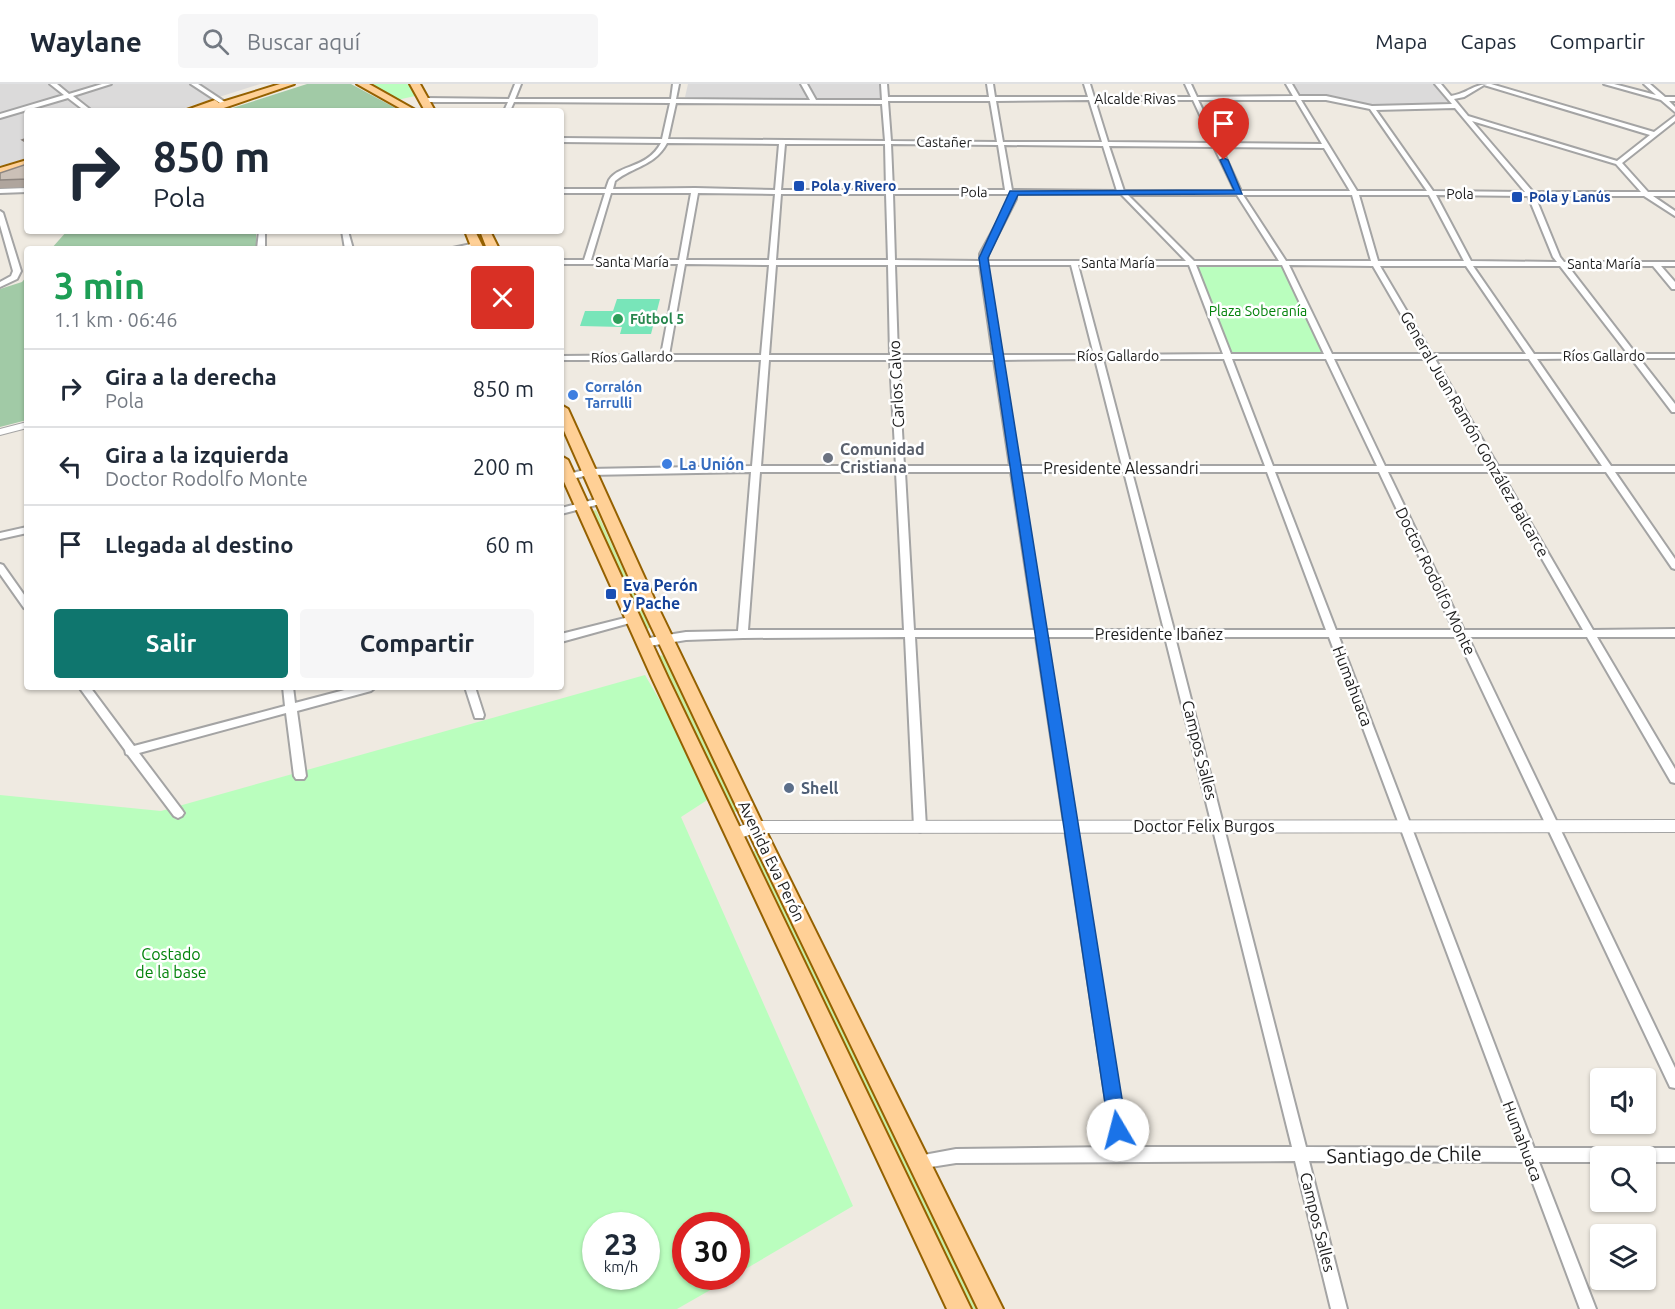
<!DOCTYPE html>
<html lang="es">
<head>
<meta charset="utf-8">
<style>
  :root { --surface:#fff; --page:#f6f6f7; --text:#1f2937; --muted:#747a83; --line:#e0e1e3; --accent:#0f766e }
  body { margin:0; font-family:Ubuntu,sans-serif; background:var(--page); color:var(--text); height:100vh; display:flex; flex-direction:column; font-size:22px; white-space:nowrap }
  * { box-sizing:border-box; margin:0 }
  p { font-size:20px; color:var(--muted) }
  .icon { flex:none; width:33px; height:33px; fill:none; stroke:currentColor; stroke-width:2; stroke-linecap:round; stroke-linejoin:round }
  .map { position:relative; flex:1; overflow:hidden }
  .drawer { position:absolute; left:24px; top:162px; width:540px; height:444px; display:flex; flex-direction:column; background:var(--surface); border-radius:6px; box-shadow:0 2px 4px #0004 }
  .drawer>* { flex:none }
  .top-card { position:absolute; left:24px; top:24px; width:540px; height:126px; border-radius:6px; box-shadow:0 2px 4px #0004; background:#fff; color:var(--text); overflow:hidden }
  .fabs { position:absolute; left:1590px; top:984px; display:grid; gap:12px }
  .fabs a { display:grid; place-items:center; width:66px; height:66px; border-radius:6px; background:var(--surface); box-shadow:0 2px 4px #0004; font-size:30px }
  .speed { position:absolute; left:582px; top:1128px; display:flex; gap:12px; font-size:30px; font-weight:700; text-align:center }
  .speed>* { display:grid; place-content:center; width:78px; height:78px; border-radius:50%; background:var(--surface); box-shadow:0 2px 4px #0004; line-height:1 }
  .speed small { font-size:15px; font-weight:400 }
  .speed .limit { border:9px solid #d22; background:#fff; color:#111 }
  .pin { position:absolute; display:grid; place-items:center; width:51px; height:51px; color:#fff; margin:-62px -26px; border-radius:50% 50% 50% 0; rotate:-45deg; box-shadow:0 0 6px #0007 }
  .pin .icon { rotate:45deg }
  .me { position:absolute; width:66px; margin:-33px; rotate:352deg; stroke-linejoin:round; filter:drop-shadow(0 0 4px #0008) }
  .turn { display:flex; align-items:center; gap:21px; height:126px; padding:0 30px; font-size:27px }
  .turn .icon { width:78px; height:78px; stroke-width:2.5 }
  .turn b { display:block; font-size:42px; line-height:51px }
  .round { display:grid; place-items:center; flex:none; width:63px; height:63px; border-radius:6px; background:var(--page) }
  .headline { display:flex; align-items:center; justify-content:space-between; height:102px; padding:0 30px }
  h1 { font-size:36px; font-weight:700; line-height:45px; color:#1e9e55 }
  .primary-button { display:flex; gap:12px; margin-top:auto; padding:12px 30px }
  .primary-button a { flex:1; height:69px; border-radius:6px; background:var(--accent); color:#fff; font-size:24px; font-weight:700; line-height:69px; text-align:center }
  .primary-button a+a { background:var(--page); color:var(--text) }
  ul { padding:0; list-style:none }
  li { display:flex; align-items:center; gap:18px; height:78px; padding:0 30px; border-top:2px solid var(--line) }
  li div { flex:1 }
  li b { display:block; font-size:22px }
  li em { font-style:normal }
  header { display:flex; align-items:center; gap:36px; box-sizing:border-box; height:84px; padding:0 30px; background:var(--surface); border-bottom:2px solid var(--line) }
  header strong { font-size:28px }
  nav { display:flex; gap:33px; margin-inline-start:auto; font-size:21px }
  .search { width:420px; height:54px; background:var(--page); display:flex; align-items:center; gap:15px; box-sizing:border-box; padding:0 21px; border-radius:6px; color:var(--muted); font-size:22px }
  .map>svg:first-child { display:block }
  .residential { fill:#dbdada }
  .grass { fill:#c9eea3 }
  .cemetery { fill:#a1caa6 }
  .park { fill:#bafebe; fill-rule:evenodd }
  .pitch { fill:#78e5b9 }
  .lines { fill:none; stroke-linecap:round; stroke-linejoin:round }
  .minor-casing { stroke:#a4a4a4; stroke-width:4 }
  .tertiary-casing { stroke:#a4a4a4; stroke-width:2 }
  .primary-casing { stroke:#956100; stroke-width:4 }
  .minor { fill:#fff; fill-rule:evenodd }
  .tertiary { fill:#fff; fill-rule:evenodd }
  .primary { fill:#ffd096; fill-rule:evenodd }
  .wall { fill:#afa59d }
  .building { fill:#cbc0b7; stroke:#8e8680; stroke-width:1.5 }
  .route { fill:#1a73e8; stroke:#114b97; stroke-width:1.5 }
  .transit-dot { fill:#1a4fb4; stroke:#fff; stroke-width:2 }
  .leisure-dot { fill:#2e9e5b; stroke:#fff; stroke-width:2 }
  .shop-dot { fill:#3f7fe0; stroke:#fff; stroke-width:2 }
  .worship-dot { fill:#6b7280; stroke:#fff; stroke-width:2 }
  .service-dot { fill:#5c6f8a; stroke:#fff; stroke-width:2 }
  .labels { text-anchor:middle; stroke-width:5; stroke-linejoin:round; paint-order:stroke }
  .far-street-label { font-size:14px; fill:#1d1d1d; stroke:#fff }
  .far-transit-label { font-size:14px; font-weight:bold; fill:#164399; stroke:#fff; text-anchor:start }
  .far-park-label { font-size:14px; fill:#03830b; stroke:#fff }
  .far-leisure-label { font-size:14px; font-weight:bold; fill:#27864d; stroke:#fff; text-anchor:start }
  .far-shop-label { font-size:14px; font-weight:bold; fill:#366cbe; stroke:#fff; text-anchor:start }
  .street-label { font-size:16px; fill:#1d1d1d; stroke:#fff }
  .worship-label { font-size:16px; font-weight:bold; fill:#5b616d; stroke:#fff; text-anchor:start }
  .shop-label { font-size:16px; font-weight:bold; fill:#366cbe; stroke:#fff; text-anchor:start }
  .transit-label { font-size:16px; font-weight:bold; fill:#164399; stroke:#fff; text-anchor:start }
  .service-label { font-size:16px; font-weight:bold; fill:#4e5e75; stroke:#fff; text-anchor:start }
  .park-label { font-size:16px; fill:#03830b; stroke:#fff }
  .near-street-label { font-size:20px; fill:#1d1d1d; stroke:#fff }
</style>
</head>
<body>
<header>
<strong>Waylane</strong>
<div class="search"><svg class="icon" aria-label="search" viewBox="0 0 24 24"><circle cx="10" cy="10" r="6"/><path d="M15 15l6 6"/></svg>Buscar aquí</div>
<nav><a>Mapa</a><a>Capas</a><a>Compartir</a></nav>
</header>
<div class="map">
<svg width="1675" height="1225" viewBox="0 0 1675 1225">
  <rect width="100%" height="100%" fill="#efeae1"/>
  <!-- residential -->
  <path class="residential" d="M0 0H260L175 27H27V74L0 82Z
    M688 0H881V15H690L685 13Z
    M1289 0H1438L1457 22 1372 24 1335 15 1297 14Z"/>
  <!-- grass -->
  <path class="grass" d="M596 426 650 544 646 545 593 427Z
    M661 571 664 573 738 727 734 728 658 574Z
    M756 766 978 1225H972L752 769Z"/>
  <!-- cemetery -->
  <path class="cemetery" d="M307 0H351L401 27H223Z
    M67 147H256V165H51Z
    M27 192V336L0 343V205L22 198Z"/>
  <!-- park -->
  <path class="park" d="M369 0H408L415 12 397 16Z
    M1192 179H1284L1328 271 1227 272Z
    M645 591 715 711 681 733 853 1122 737 1190 736 1142H686V1192L733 1193 677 1225H0V711L161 727ZM596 1142H646V1192H596Z"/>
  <!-- pitch -->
  <path class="pitch" d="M617 215H660L651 250H620L622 243 580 242 585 227H613Z"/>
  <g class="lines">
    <!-- minor casing -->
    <g class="minor-casing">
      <path id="minor" d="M50 0H57L69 10 102 0H111L73 12 92 27H85L68 14 0 34V30L64 11Z
        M191 0H198L228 20 223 21Z
        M515 0H521L515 15H671L673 0H679L676 15 810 16 801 0H807L816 16H882L881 0H887L888 13H989L987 0H993L995 13H1088L1084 0H1090L1094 13H1191L1185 0H1191L1197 13 1293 12 1286 0H1292L1299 12H1326L1372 22 1452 20 1435 0H1441L1451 12C1469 9 1472 0 1491 0L1654 48 1675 32V37L1622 79 1648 108H1675V112H1653L1675 127V132L1644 112H1535L1560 173 1564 178H1675V182H1661L1675 198V205H1672L1653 182H1568L1636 270H1675V274H1639L1675 320V328H1672L1631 274 1537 275 1611 382H1675V388H1615L1675 475V485L1672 484 1606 388H1501L1593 546 1675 545V553H1597L1675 685V699L1671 698 1587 553H1468L1675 984V1004L1670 1003 1457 553H1339L1534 1064H1675V1078H1646V1072H1600V1078H1539L1596 1225H1580L1525 1078 1309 1077 1347 1225H1331L1295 1077 956 1079 918 1085 913 1083 911 1078 913 1073 956 1065 1113 1063 1036 553H915L926 743 924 746 920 748 916 746 914 743 905 553 743 554 686 556 643 563 639 562 638 559 643 555 686 548 738 547 751 388 588 391 568 396 564 393 565 391 588 385 752 382 761 276H561V272L661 271 678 180H561V176H584L605 109H561V105H606C606 104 609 96 609 96 619 80 647 85 661 59L561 58V54L662 55 670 19 514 18 510 27H504L508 18H424L421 16 424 14 509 15ZM1484 1 1650 51 1617 77 1468 32 1454 15 1464 13ZM1089 16 1102 58H1003L996 17ZM1095 16H1193L1213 59 1108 58ZM1198 16H1296L1322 60 1219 59ZM1301 16H1326L1370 25 1427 107H1357ZM888 17H990L997 58 891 57ZM676 19 882 20 885 57 668 55ZM1455 24 1525 108 1433 107 1376 26ZM1472 37 1616 80 1641 108H1533ZM667 59 779 60 775 106 695 104 613 105 615 97 619 94C637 82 656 80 667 59ZM785 60H885L886 106H781ZM891 60 998 61 1005 106H893ZM1004 61 1103 62 1117 107 1012 106ZM1109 62 1214 63 1235 107H1124ZM1221 63 1324 64 1350 107H1241ZM611 109H691L679 176H591ZM698 109 775 110 769 176H686ZM781 110H886L888 176H776ZM893 110H1007L1010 111V115L980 170V177L895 176ZM1016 110H1121L1186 177H987L988 170 1016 115ZM1128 111H1237L1279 177H1194ZM1243 111H1352L1371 177H1286ZM1359 111H1429L1464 177H1378ZM1436 111 1528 112 1553 173 1557 178 1471 177ZM685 180 769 181 761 271H669ZM776 181H888L890 271H769ZM895 181H980L993 271H898ZM987 181H1071L1094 271H1001ZM1078 181H1189L1223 270 1102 271ZM1196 181H1282L1324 270H1231ZM1289 181 1373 182 1424 270H1332ZM1380 182H1466L1526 270H1432ZM1473 182H1560L1628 270H1534ZM1095 275 1122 382H1019L1002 276ZM1103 275H1224L1265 382H1131ZM1232 275H1326L1377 382H1273ZM1334 275H1427L1489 382H1385ZM1435 275H1529L1602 382H1498ZM769 276H890L896 382H761ZM898 276H994L1010 382H904ZM760 388H896L904 546H748ZM905 388H1011L1035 546H914ZM1020 388H1124L1164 546H1045ZM1132 388H1267L1326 546H1174ZM1275 388H1379L1454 546H1336ZM1388 388H1492L1583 546H1464ZM1046 553H1165L1292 1063H1127ZM1175 553H1329L1520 1064 1306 1063Z
        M1604 0H1614L1656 11 1644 0H1650L1665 13H1675V17H1669L1675 23V28L1661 16Z
        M27 104V108L0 109V105Z
        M0 127 3 129 21 187 17 195 0 203V198L11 192 13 187 0 141Z
        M259 147H265V165H257Z
        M342 147H348L353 165H345Z
        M476 159 480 161 478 162 465 165H448Z
        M601 414 605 417 604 419 561 430V424Z
        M27 443V449L0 455V449Z
        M0 480 3 481 27 515V525L24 524 0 490Z
        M633 532 637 533 638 535 637 537 561 558V550Z
        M79 603H90L134 662 285 622 283 603H293L295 619 356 603H376L371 607 297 627 306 692 304 695H296L294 692 286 629 139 669 182 726 184 729 182 732 178 734 174 732 128 671 126 670 125 666Z
        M465 603H475L484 631 483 634H475Z"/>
    </g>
    <!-- tertiary casing -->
    <g class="tertiary-casing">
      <path id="tertiary" d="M27 338V344L0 351V345Z
        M1675 736V748L755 749 734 756 729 754 727 750 729 746 755 737Z"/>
    </g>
    <!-- primary casing -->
    <g class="primary-casing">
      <path id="primary" d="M280 0H294L215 27H184L215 16 219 19Z
        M357 0H369L417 27H405Z
        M410 0H420L435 27H425Z
        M27 76V82L0 90V84Z
        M465 147H475L484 165H472Z
        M480 147H490L499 165H487Z
        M561 321 568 325 657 521 764 743 1003 1225H978L746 743 641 521 561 340Z
        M561 372 568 376 668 594 971 1225H947L652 594 561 391Z"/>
    </g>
    <!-- minor -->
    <use href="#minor" class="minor"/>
    <!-- tertiary -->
    <use href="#tertiary" class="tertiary"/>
    <!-- primary -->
    <use href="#primary" class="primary"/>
  </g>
  <!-- wall -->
  <path class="wall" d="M27 80V103L0 104V89Z"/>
  <!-- building -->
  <path class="building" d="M27 54V59L22 56Z
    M27 80V95L0 96V89Z"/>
  <!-- route -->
  <path class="route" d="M1224 74 1228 76 1242 110 1018 111 988 174 1127 1046 1124 1053 1118 1055 1111 1053 1109 1046 979 174 1010 107 1234 106 1220 76Z"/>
  <!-- markers -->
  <g class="transit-dot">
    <rect x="793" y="96" width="12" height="12" rx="3"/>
    <rect x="1511" y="107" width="12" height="12" rx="3"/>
    <rect x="605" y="504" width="12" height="12" rx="3"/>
  </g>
  <circle class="leisure-dot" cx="618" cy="235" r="6"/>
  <g class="shop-dot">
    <circle cx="573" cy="311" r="6"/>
    <circle cx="667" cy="380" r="6"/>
  </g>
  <circle class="worship-dot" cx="828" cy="374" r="6"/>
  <circle class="service-dot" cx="789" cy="704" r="6"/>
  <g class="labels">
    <!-- far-street labels -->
    <g class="far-street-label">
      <text x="1135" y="20">Alcalde Rivas</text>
      <text transform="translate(944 58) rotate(1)" y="5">Castañer</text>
      <text transform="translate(974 108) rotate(1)" y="5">Pola</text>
      <text x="1460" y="115">Pola</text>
      <text x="632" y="183">Santa María</text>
      <text x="1118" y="184">Santa María</text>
      <text x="1604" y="185">Santa María</text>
      <text x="1118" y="277">Ríos Gallardo</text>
      <text x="1604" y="277">Ríos Gallardo</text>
      <text transform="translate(632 273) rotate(-1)" y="5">Ríos Gallardo</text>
    </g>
    <!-- far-transit labels -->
    <g class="far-transit-label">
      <text x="811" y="107">Pola y Rivero</text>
      <text x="1529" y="118">Pola y Lanús</text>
    </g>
    <!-- far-park labels -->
    <g class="far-park-label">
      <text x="1258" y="232">Plaza Soberanía</text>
    </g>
    <!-- far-leisure labels -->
    <g class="far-leisure-label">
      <text x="630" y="240">Fútbol 5</text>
    </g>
    <!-- far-shop labels -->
    <g class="far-shop-label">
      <text x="585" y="308">Corralón<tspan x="585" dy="16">Tarrulli</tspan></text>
    </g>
    <!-- street labels -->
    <g class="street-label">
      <text transform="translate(896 300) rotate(-93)" y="6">Carlos Calvo</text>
      <text transform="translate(1475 350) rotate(60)" y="6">General Juan Ramón González Balcarce</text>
      <text x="1121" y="390">Presidente Alessandri</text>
      <text transform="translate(1436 497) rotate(64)" y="6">Doctor Rodolfo Monte</text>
      <text x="1159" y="556">Presidente Ibañez</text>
      <text transform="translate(1353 602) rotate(69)" y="6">Humahuaca</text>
      <text transform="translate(1200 666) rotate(76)" y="6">Campos Salles</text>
      <text x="1204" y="748">Doctor Felix Burgos</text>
      <text transform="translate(772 777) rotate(64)" y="6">Avenida Eva Perón</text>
      <text transform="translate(1523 1057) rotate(69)" y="6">Humahuaca</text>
      <text transform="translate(1318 1138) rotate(76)" y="6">Campos Salles</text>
    </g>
    <!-- worship labels -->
    <g class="worship-label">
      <text x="840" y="371">Comunidad<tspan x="840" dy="18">Cristiana</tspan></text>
    </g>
    <!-- shop labels -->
    <g class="shop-label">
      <text x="679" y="386">La Unión</text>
    </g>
    <!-- transit labels -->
    <g class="transit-label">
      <text x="623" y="507">Eva Perón<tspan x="623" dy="18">y Pache</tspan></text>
    </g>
    <!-- service labels -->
    <g class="service-label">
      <text x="801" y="710">Shell</text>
    </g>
    <!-- park labels -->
    <g class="park-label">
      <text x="171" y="876">Costado<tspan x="171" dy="18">de la base</tspan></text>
    </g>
    <!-- near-street labels -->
    <g class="near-street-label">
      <text transform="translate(1404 1071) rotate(-1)" y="7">Santiago de Chile</text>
    </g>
  </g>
</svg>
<div class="fabs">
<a><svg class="icon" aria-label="sound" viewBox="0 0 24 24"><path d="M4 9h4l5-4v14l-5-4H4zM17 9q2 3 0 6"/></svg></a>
<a><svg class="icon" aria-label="search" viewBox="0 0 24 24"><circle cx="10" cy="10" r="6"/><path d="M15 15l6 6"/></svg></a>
<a><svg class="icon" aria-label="layers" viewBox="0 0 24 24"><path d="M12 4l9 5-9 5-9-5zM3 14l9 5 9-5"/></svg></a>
</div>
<div class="speed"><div>23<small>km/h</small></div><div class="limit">30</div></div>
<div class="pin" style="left:1224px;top:76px;background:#d93025"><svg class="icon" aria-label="arrive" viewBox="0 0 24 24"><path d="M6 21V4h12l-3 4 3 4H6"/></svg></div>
<svg class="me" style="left:1118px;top:1046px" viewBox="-20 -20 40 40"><circle r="19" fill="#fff"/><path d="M0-13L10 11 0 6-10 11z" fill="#1a73e8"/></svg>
<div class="top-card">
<div class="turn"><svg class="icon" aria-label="right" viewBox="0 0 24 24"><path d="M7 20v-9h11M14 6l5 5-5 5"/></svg><div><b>850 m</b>Pola</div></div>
</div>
<section class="drawer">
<div class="headline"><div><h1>3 min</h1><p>1.1 km · 06:46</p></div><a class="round" style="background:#d93025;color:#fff"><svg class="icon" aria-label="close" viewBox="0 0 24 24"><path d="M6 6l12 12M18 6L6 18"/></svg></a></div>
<ul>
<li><svg class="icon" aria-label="right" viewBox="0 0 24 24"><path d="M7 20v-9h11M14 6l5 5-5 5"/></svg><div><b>Gira a la derecha</b><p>Pola</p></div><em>850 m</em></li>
<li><svg class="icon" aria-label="left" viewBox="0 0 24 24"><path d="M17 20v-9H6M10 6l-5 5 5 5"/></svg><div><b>Gira a la izquierda</b><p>Doctor Rodolfo Monte</p></div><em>200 m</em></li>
<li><svg class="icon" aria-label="arrive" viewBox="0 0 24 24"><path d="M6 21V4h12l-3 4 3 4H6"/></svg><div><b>Llegada al destino</b></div><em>60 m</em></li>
</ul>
<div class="primary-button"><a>Salir</a><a>Compartir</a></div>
</section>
</div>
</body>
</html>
